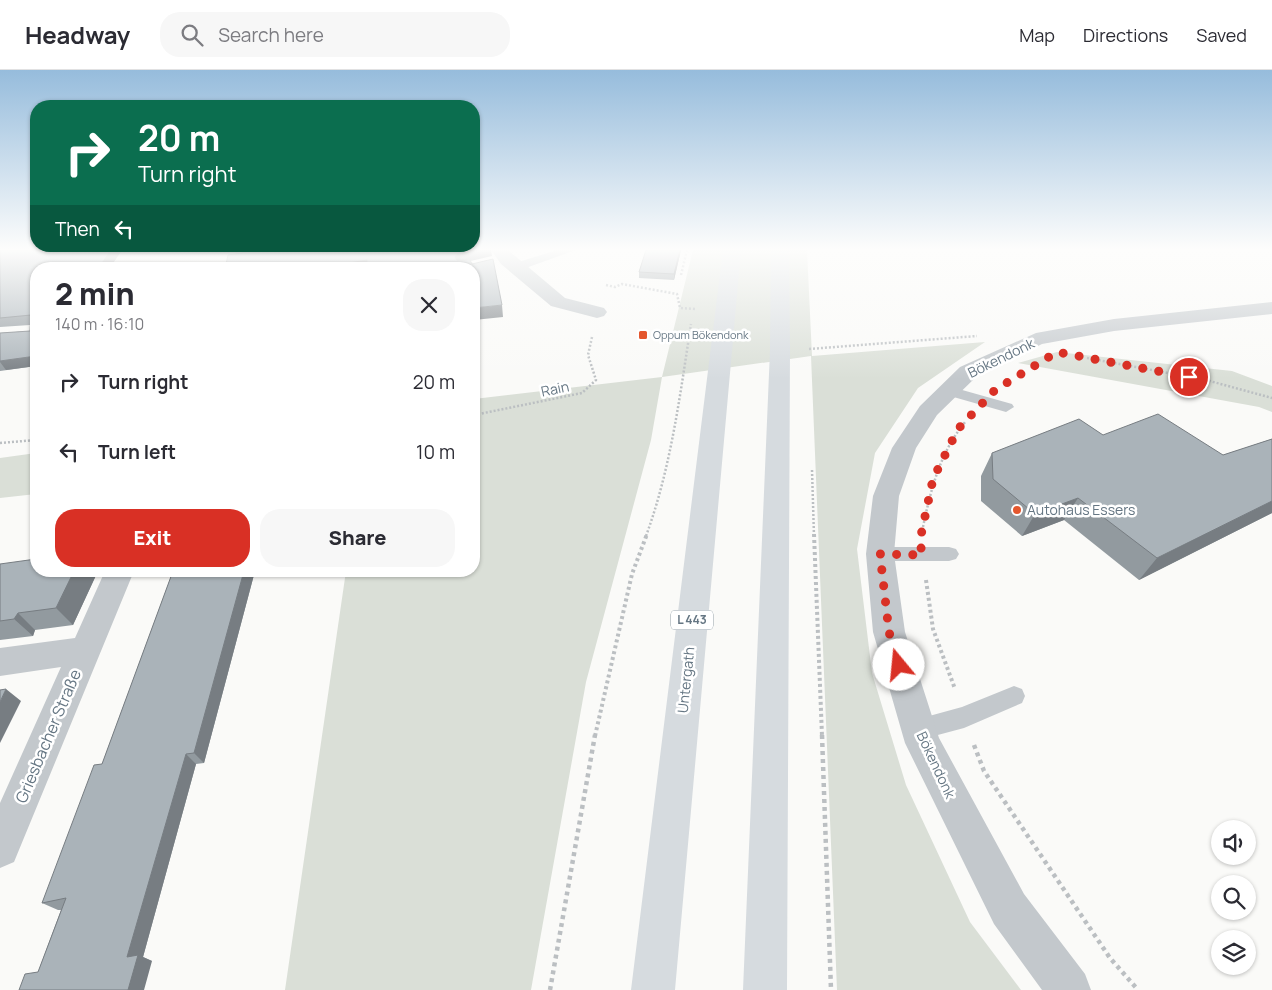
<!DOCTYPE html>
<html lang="en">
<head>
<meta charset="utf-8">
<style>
  :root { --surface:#fff; --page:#f7f7f7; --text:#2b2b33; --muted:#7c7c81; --line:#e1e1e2; --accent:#d93025 }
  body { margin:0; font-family:Manrope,sans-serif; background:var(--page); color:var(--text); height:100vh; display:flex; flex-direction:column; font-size:19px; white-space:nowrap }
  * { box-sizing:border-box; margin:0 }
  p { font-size:16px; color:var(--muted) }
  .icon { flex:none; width:28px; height:28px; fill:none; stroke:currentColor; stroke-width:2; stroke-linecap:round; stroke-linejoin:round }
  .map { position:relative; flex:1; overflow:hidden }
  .panel { position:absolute; left:30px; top:192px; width:450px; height:315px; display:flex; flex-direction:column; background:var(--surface); border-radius:20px; box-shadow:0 1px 4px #0004 }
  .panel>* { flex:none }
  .banner { position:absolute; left:30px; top:30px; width:450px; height:152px; border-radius:20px; box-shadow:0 1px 4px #0004; background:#0b6e4f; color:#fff; overflow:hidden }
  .buttons { position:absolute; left:1211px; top:750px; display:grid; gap:10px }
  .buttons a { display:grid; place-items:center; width:45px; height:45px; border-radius:50%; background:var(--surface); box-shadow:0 1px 4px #0004; font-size:25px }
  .pin { position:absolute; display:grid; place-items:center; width:42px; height:42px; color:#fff; margin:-21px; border:2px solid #fff; border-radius:50%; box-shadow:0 1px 5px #0007 }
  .me { position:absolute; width:55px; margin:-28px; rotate:343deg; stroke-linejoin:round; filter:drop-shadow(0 0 4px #0008) }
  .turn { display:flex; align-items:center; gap:18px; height:105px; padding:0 25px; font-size:22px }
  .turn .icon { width:65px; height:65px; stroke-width:2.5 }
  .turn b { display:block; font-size:35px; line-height:42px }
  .then { display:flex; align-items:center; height:48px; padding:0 25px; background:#0003; gap:10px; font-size:19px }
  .round { display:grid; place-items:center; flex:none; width:52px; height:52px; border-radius:20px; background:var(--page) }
  .headline { display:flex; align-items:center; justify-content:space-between; height:85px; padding:0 25px }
  h1 { font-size:30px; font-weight:800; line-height:38px }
  .primary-button { display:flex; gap:10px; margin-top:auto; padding:10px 25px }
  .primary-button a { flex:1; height:58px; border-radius:20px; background:var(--accent); color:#fff; font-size:20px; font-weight:800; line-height:58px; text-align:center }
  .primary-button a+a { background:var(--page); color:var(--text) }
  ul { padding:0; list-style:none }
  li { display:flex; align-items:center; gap:15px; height:70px; padding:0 25px }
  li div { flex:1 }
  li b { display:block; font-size:19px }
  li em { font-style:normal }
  header { display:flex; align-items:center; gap:30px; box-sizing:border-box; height:70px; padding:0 25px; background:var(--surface); border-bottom:1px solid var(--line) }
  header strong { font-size:24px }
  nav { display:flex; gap:28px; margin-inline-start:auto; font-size:18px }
  .search { width:350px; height:45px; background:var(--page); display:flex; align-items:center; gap:12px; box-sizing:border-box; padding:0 18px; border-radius:20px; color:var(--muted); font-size:19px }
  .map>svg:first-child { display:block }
  .green { fill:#dadfd7 }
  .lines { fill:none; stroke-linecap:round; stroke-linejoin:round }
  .path-far2 { stroke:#bbbfc2; stroke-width:2.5; stroke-dasharray:2 2; stroke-linecap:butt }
  .path-far1 { stroke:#bbbfc2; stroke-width:4; stroke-dasharray:3 3; stroke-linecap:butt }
  .path { stroke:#bbbfc2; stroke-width:4.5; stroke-dasharray:4 4; stroke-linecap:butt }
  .service { fill:#c3c8cc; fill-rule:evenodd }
  .minor { fill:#c3c8cc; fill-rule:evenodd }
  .primary { fill:#d6dbdf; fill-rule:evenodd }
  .wall { fill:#929a9f }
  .shaded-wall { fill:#777d82 }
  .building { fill:#aab3b9; stroke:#777d82 }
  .route { stroke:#d93025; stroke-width:9; stroke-dasharray:0 16.2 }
  .poi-dot { fill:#e4572e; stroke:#fff; stroke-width:2 }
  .labels { text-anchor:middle; stroke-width:5; stroke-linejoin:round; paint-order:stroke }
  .far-poi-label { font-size:11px; fill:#657683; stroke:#fff; text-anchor:start }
  .shield { fill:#fff; stroke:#939fa8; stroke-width:1 }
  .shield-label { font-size:12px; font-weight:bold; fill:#657683 }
  .street-label { font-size:14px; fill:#657683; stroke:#fff }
  .poi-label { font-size:14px; fill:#657683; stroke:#fff; text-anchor:start }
  .near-street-label { font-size:16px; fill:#657683; stroke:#fff }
</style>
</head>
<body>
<header>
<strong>Headway</strong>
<div class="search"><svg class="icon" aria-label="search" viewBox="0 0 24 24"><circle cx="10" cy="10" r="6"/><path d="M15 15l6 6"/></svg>Search here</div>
<nav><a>Map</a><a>Directions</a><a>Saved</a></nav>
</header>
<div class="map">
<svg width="1272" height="920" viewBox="0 0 1272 920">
  <rect width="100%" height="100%" fill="#fafaf8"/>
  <!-- green -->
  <path class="green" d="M693 180H807L812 286 985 272 918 318 875 383 857 479 872 603 906 715 970 852 1021 920H837L811 286 662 307 651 370 586 612 531 920H285L346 501H474V329L662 307Z
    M1057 282 1232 301 1272 316V342L1259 337 1018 293Z
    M36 383V424L0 428V388Z"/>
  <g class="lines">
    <!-- path-far2 -->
    <path class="path-far2" d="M681 205 687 180
      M606 215 615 217 622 214 677 224 680 238 696 239
      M809 279 977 266
      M1087 288 1206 310 1272 328
      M474 345 582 323 596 310 588 285 592 267
      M0 373 36 370
      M812 400 814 466
      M923 457C931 419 940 382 966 351
      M646 466C671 398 680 325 691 254"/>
    <!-- path-far1 -->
    <path class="path-far1" d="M814 464 822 666
      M926 510 933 559 955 619
      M595 666 632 504 647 464"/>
    <!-- path -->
    <path class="path" d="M822 665 831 920
      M974 675 984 701 1110 888 1138 920
      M550 920 595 665"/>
    <!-- service -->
    <path class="service" d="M557 180H576L520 200 516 201 510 197 512 194Z
      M948 316 1012 334 1014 337 1006 342 943 324 940 321Z
      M880 477H949L956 479 959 484 956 489 949 491H880L873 489 870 484 873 479Z
      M1014 616 1022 619 1025 626 1022 633 964 658 919 670 911 667 907 659 911 651 962 637Z"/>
    <!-- minor -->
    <path class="minor" d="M491 180H508L565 228 604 238 607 242 604 246 597 248 551 236 501 194Z
      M1272 232V244L1114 261 1042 274 976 307 937 345 916 378 899 426 894 484 905 562 939 668 1024 824 1085 904 1091 920H1042L994 854 905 673 873 562 866 484 873 426 892 378 920 336 960 297 1036 263 1114 249Z
      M105 501H134L14 792 0 798V733L61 597 0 606V578L75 568Z"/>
    <!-- primary -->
    <path class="primary" d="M723 180H741L675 920H631Z
      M771 180H789L790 280 787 920H743L770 280Z"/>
  </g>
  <!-- wall -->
  <path class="wall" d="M0 180H122L109 199 36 296 0 301V263L30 261V255L0 257Z
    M681 180 674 210 639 208V202Z
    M1103 365 1223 385 1272 369V443L1139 510 1064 450 1022 466 981 431V406L992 383Z
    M0 494 36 501H98L73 555 35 560 33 566 0 570Z
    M173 501H255L204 693 196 694 143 887 152 891 38 902 61 840H58L42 833 102 694Z"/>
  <!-- shaded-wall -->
  <path class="shaded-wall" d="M111 180H122L109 199H98Z
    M467 180H491L492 186 462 193 458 198 455 187 459 182Z
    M680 180H681L674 210V204Z
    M367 190 369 199H313Z
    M502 235 503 247 474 250V238Z
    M36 286V296L6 300 0 292V291Z
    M1078 428 1064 450 1022 466 1035 444Z
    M1272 431V443L1139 510 1157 488Z
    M74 501H98L73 555 56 538Z
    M244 501H255L204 693 194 683Z
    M18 543 35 560 33 566 14 549Z
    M6 619 21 631 0 673V632Z
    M186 684 196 694 143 887 152 891 144 920H128L127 887Z"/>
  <!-- building -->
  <path class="building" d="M0 180H111L98 199H36V286L0 291V263L30 261 31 245 0 248Z
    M243 180H467L459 182 455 187 457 190H470L472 194 493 189 502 235 474 238V199H366L367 190 313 199H225L228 185 243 183Z
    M646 180H680L674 204 639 202Z
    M1158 344 1223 385 1272 369V431L1157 488 1078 428 1035 444 993 409 992 383 1079 349 1103 365Z
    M36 489V501H74L56 538 18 543 14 549 0 551V494Z
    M173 501H244L194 683 186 684 127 887 138 885 128 920H19L25 904 38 902 66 828 42 833 94 695 102 694Z
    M6 619 0 632V620Z"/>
  <!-- sky -->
  <linearGradient id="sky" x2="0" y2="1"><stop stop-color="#96bcdc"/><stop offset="0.58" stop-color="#fdfdfc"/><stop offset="1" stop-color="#fdfdfc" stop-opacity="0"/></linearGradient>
  <rect width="1272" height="309" fill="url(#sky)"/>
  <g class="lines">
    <!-- route -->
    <path class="route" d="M899 595 889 562 880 484 922 485 920 470 933 409 958 359 995 320 1057 282 1189 307"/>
  </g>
  <!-- markers -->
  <g class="poi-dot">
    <rect x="638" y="260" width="10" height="10" rx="2.5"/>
    <circle cx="1017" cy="440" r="5"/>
  </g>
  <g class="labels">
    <!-- far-poi labels -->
    <g class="far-poi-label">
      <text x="653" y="269">Oppum Bökendonk</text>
    </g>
    <!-- shield labels -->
    <rect class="shield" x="671" y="540.5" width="42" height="19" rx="4"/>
    <g class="shield-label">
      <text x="692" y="554">L 443</text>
    </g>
    <!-- street labels -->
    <g class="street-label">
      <text transform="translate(1001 288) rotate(-26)" y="5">Bökendonk</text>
      <text transform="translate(555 319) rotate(-12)" y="5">Rain</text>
      <text transform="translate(686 610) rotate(-84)" y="5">Untergath</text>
      <text transform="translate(936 695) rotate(65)" y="5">Bökendonk</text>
    </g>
    <!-- poi labels -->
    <g class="poi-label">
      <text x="1027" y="445">Autohaus Essers</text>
    </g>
    <!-- near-street labels -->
    <g class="near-street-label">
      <text transform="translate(48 666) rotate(-67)" y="6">Griesbacher Straße</text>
    </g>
  </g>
</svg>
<div class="buttons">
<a><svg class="icon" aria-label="sound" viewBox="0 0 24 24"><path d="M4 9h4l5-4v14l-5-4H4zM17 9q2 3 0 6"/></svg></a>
<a><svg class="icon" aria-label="search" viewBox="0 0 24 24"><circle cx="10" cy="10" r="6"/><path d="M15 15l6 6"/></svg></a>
<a><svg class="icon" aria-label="layers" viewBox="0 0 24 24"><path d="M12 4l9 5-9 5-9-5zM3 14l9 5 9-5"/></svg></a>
</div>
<div class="pin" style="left:1189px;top:307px;background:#d93025"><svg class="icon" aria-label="arrive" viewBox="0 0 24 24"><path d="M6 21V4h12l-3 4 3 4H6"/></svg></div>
<svg class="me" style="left:899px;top:595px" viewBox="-20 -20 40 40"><circle r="19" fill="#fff"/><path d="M0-13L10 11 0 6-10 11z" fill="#d93025"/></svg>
<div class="banner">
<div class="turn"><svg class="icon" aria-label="right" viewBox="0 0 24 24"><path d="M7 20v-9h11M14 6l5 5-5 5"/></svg><div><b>20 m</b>Turn right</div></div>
<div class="then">Then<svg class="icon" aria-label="left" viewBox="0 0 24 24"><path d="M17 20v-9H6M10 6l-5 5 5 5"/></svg></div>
</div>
<section class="panel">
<div class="headline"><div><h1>2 min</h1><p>140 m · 16:10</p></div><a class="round"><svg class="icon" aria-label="close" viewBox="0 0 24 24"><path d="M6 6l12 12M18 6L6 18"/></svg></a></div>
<ul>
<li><svg class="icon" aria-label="right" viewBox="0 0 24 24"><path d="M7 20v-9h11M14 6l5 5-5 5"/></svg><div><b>Turn right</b></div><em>20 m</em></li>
<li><svg class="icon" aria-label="left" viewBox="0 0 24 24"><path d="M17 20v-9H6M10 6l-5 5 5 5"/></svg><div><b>Turn left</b></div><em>10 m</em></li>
</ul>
<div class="primary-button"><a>Exit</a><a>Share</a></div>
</section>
</div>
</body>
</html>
